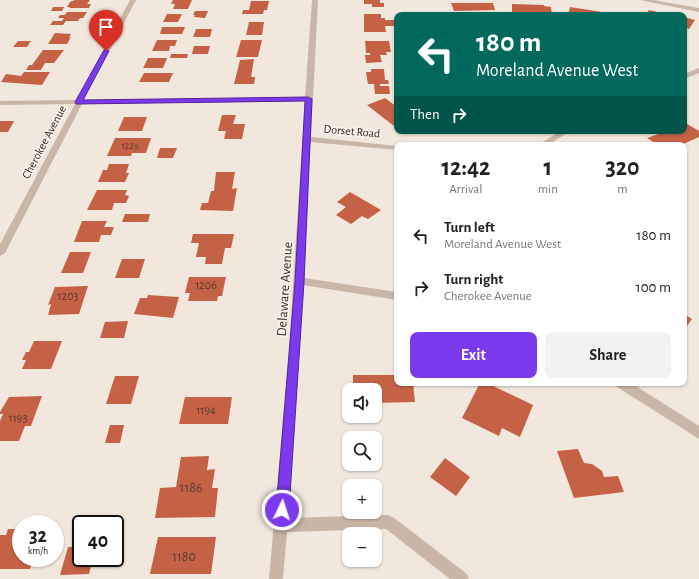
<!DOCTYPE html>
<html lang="en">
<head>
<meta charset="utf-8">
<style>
  :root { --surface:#fff; --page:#f2f2f2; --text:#222; --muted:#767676; --accent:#7c3aed }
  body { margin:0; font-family:"Alegreya Sans",sans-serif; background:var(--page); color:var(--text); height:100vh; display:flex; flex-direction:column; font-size:15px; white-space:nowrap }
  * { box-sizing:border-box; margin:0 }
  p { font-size:13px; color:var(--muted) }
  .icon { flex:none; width:22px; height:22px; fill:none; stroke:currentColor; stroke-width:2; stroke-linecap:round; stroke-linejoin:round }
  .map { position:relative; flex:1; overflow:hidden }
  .panel { position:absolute; left:394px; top:142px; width:293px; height:244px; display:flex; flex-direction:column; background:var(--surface); border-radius:8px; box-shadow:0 1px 3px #0004 }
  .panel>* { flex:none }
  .hud { position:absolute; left:394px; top:12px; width:293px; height:122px; border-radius:8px; box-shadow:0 1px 3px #0004; background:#00695c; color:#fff; overflow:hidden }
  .controls { position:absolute; left:342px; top:383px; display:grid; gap:8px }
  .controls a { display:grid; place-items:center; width:40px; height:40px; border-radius:8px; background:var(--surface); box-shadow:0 1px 3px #0004; font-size:20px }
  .speed { position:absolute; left:12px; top:515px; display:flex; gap:8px; font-size:20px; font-weight:700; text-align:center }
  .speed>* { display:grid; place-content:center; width:52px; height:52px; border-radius:50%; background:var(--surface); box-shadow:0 1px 3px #0004; line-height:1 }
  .speed small { font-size:10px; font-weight:400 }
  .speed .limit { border:2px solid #111; border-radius:6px; background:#fff; color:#111 }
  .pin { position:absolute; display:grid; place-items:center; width:34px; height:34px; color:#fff; margin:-41px -17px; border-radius:50% 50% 50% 0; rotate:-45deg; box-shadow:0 0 4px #0007 }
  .pin .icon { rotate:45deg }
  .me { position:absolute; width:44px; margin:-22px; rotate:4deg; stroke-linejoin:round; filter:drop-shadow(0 0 3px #0008) }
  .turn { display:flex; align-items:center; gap:14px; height:84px; padding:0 16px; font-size:18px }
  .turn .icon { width:52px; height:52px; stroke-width:2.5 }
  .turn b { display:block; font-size:28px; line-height:34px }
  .then { display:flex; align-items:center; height:38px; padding:0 16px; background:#0003; gap:8px; font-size:15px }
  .eta { display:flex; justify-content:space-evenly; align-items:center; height:68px; text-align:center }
  .eta b { font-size:24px; font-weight:600; line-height:28px }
  .button { display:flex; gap:8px; margin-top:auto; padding:8px 16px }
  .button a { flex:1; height:46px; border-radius:8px; background:var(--accent); color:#fff; font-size:16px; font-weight:600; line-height:46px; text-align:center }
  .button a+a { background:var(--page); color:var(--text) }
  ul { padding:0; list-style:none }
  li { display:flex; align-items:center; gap:12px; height:52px; padding:0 16px }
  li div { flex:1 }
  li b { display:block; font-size:15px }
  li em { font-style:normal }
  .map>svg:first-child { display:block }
  .building { fill:#c56246 }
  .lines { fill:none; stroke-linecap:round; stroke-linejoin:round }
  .minor { fill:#cab6a7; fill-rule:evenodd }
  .route { fill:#7c3aed; stroke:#51269a }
  .labels { text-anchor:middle; stroke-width:3.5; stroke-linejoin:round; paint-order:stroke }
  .far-number-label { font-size:10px; fill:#5a3a30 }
  .far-street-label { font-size:12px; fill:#362c28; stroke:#f9f1e8 }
  .number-label { font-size:12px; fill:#5a3a30 }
  .street-label { font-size:14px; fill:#362c28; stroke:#f9f1e8 }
  .near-number-label { font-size:14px; fill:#5a3a30 }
</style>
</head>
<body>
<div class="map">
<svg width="699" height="579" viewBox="0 0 699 579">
  <rect width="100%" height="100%" fill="#f2e7dc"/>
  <!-- building -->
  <path class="building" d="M75 0H90L87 4H91L89 8H69L70 7H67L70 2Z
    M173 0H192L188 9H173L175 4H171Z
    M364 0H380V3H384V7H372V4H364Z
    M251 1H269L267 10H264L263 14H242L243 10H249Z
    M451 3H493L495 10 454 11Z
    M512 4 544 5V6L551 7 552 15 512 12Z
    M53 7H64L62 11H51Z
    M570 7 602 12V15H568Z
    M649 10 666 14V15H645Z
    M195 11H208L205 18 194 17 195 15H193Z
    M67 12H87L83 18H80L78 21H66L63 25H50L53 21H62L64 18H58L60 15H65Z
    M167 14H182L178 22H163Z
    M364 14H381V18H385V20H395L396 26H385L386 32H364Z
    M684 17 695 20 689 29 684 27Z
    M249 22H264L262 35H246Z
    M162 27H185L182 34H160Z
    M196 29H212L210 37H193Z
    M55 33 71 34 69 38 71 37 67 44H48Z
    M157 40H177L175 46H170L169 51H152Z
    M241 40H262L258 57H236Z
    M18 41H31L27 47H13Z
    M365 41H389L391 52H386L387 55H380L382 62 366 63 365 55H370V53H366Z
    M194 46H210L208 54H192Z
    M43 50H64L54 63H45L41 70H26L29 65H32Z
    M171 54H188L187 58H170Z
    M148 58H167L163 68H143Z
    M254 59 251 77H255L254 84H234L240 60Z
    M371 69H384L385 80H388L389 84H380V86H389L390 94H375L374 84H368L366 72H371Z
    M24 72H50L42 85 1 82 6 74 21 76Z
    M144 73H173L169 82H139Z
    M385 98 397 107V125L394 126 367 105Z
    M222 115H236L233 124H245L242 139H224L226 131H218Z
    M124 117H147L142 131H118Z
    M0 121H14L8 132H0Z
    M684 122 699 131V137L681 145 675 144 658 145 647 138 667 131H684Z
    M115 138H151L146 153H132L131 156H107Z
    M160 148H177L173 158H157Z
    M109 164H129L126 173H129L125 182H98L103 170H107Z
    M216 172H235L232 189 237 188 233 211 200 210 202 203H208L211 191H214Z
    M97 190H127L125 195 129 196 126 203H114L112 210H87Z
    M350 192 381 210 368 219 362 216 351 224 336 215 346 207 337 202Z
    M125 214H150L148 222H122Z
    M82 221H107L104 227H114L111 235H101L99 242H74Z
    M193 234H234L231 248H225L222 264H205L206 257H196L199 243H191Z
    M70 252H91L83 273H61Z
    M122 259H145L139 278H115Z
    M189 277H226L222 296H218L217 301H188L190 293H185Z
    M88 286 79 314 48 315 51 304 48 305 55 287Z
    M148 295 179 297 173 318 134 314 140 298H147Z
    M684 314 692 319 684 330Z
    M128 321 124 338H100L105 322Z
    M34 341H62L51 369H22L26 360H22L26 352H29Z
    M353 375H397V383H413L415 402 375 403V390H353Z
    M115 376H139L131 404H106Z
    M480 383H487L533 405 520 437 502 428 499 436 462 418Z
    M42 396 31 426H25L19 441H0V421L3 414H0V412L9 397Z
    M185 397H232L228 424H179Z
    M110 425H124L120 443H105Z
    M578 449 584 463 592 464 602 471 604 477 618 476 624 492 574 498 557 451Z
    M209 456 207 470 215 469 212 488H218L215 517 155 518 160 488 176 487 181 457Z
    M445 458 470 477 456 496 430 477Z
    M8 529H21V558H34L30 569H0V535H6Z
    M158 537H216L211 574H150Z
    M81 546V558H93L89 574 60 575 68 547Z"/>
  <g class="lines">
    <!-- minor -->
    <path class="minor" d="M130 0H136L84 100 305 97 312 0H318L311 137 397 146V150L310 142 304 278 397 292V300L303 285 288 518 388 515 393 517 467 574 469 579H450L386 529 287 532 283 579H269L288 362 305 101 82 104 5 253 0 256V244L75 104 0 105V101L77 100Z
      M640 0H653L699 8V12Z
      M699 68V73L684 79V74Z
      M560 131H570L548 145H538Z
      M615 383H631L699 426V439L617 387Z"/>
  </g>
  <!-- route -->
  <path class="route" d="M104 50 109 51 83 100 308 97 312 99 304 282 289 510 287 514 282 516 278 514 276 510 295 282 305 101 76 104 75 102Z"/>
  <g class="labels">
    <!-- far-number labels -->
    <g class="far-number-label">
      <text x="130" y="149">1229</text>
    </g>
    <!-- far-street labels -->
    <g class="far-street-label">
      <text transform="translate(352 131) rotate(5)" y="4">Dorset Road</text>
      <text transform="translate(44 142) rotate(-62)" y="4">Cherokee Avenue</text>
    </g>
    <!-- number labels -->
    <g class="number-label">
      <text x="206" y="289">1206</text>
      <text x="68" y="300">1203</text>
      <text x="206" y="414">1194</text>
      <text x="18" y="422">1193</text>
    </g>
    <!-- street labels -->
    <g class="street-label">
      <text transform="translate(284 289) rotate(-86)" y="5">Delaware Avenue</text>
    </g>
    <!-- near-number labels -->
    <g class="near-number-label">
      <text x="191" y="492">1186</text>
      <text x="184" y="561">1180</text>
    </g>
  </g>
</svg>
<div class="controls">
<a><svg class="icon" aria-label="sound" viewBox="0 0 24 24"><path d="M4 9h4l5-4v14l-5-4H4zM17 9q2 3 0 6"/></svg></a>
<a><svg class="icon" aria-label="search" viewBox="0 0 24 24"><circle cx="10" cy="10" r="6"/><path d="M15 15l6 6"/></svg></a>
<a>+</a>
<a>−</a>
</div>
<div class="speed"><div>32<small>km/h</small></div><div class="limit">40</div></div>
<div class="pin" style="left:106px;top:51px;background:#d93025"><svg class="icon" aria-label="arrive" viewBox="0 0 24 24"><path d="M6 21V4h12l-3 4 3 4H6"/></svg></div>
<svg class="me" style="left:282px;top:510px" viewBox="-20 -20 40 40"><circle r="17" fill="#7c3aed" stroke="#fff" stroke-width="3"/><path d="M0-11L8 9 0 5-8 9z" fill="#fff"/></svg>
<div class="hud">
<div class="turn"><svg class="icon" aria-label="left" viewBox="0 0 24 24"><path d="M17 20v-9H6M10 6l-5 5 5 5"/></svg><div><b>180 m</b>Moreland Avenue West</div></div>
<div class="then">Then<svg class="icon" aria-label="right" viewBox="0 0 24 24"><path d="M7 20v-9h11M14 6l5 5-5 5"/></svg></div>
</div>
<section class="panel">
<div class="eta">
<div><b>12:42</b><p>Arrival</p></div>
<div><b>1</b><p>min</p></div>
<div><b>320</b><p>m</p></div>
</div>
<ul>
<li><svg class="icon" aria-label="left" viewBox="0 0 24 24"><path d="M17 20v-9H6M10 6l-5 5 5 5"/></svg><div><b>Turn left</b><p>Moreland Avenue West</p></div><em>180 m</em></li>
<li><svg class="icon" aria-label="right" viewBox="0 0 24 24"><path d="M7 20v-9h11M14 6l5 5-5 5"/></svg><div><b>Turn right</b><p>Cherokee Avenue</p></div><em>100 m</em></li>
</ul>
<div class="button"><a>Exit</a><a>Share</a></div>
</section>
</div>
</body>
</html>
